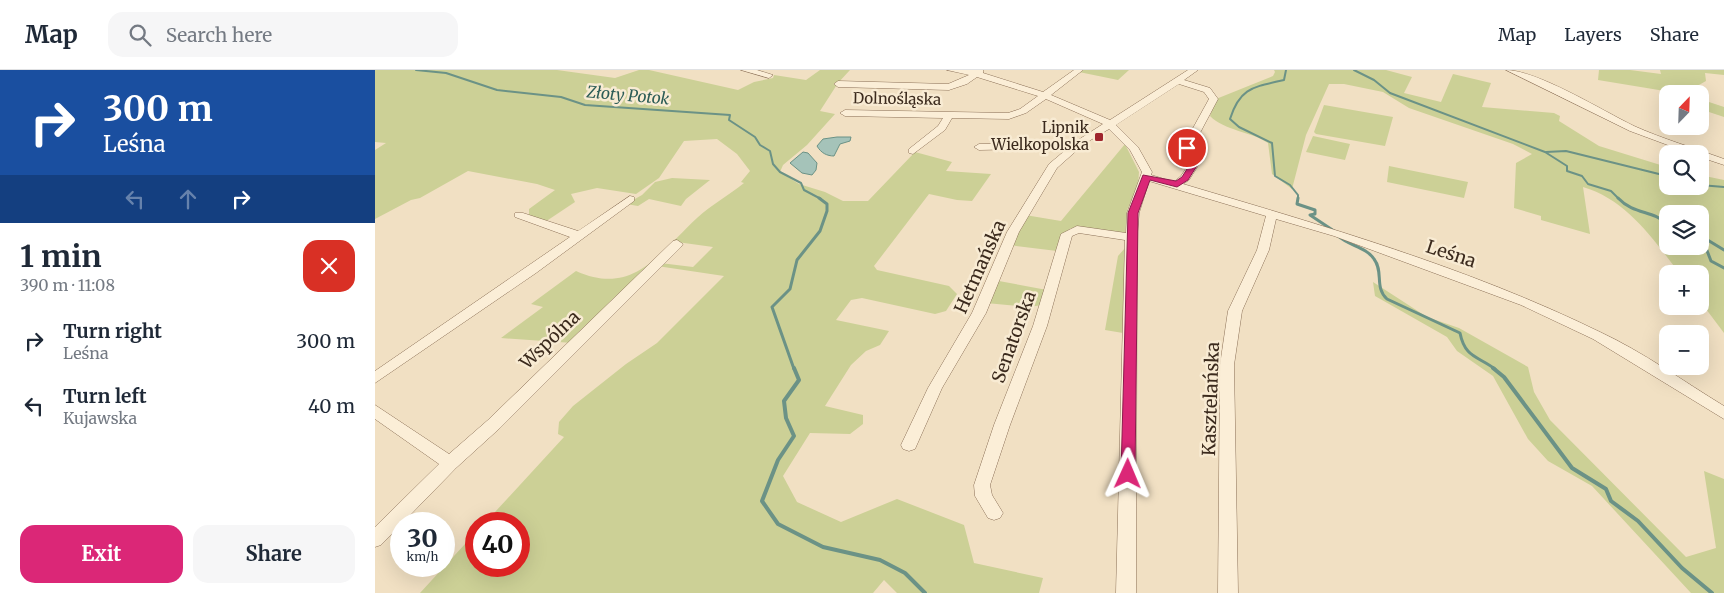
<!DOCTYPE html>
<html lang="en">
<head>
<meta charset="utf-8">
<style>
  :root { --surface:#fff; --page:#f6f6f7; --text:#1f2937; --muted:#747a83; --line:#e0e1e3; --accent:#db2777 }
  body { margin:0; font-family:Merriweather,serif; background:var(--page); color:var(--text); height:100vh; display:flex; flex-direction:column; font-size:19px; white-space:nowrap }
  * { box-sizing:border-box; margin:0 }
  p { font-size:16px; color:var(--muted) }
  .icon { flex:none; width:28px; height:28px; fill:none; stroke:currentColor; stroke-width:2; stroke-linecap:round; stroke-linejoin:round }
  .map { position:relative; flex:1; overflow:hidden }
  .drawer { display:flex; flex-direction:column; background:var(--surface); width:375px }
  .drawer>* { flex:none }
  .hud { background:#1a4fa0; color:#fff; overflow:hidden }
  .needle { width:32px; rotate:23deg }
  .fabs { position:absolute; left:1284px; top:15px; display:grid; gap:10px }
  .fabs a { display:grid; place-items:center; width:50px; height:50px; border-radius:10px; background:var(--surface); box-shadow:0 5px 20px #0002; font-size:25px }
  .speed { position:absolute; left:15px; top:442px; display:flex; gap:10px; font-size:25px; font-weight:700; text-align:center }
  .speed>* { display:grid; place-content:center; width:65px; height:65px; border-radius:50%; background:var(--surface); box-shadow:0 5px 20px #0002; line-height:1 }
  .speed small { font-size:12px; font-weight:400 }
  .speed .limit { border:8px solid #d22; background:#fff; color:#111 }
  .pin { position:absolute; display:grid; place-items:center; width:42px; height:42px; color:#fff; margin:-21px; border:2px solid #fff; border-radius:50%; box-shadow:0 1px 5px #0007 }
  .me { position:absolute; width:55px; margin:-28px; rotate:1deg; stroke-linejoin:round; filter:drop-shadow(0 0 4px #0008) }
  .turn { display:flex; align-items:center; gap:18px; height:105px; padding:0 20px; font-size:22px }
  .turn .icon { width:65px; height:65px; stroke-width:2.5 }
  .turn b { display:block; font-size:35px; line-height:42px }
  .lanes { display:flex; align-items:center; height:48px; padding:0 20px; background:#0003; justify-content:center; gap:25px; direction:ltr }
  .lanes .off { opacity:.35 }
  .round { display:grid; place-items:center; flex:none; width:52px; height:52px; border-radius:15px; background:var(--page) }
  .head { display:flex; align-items:center; justify-content:space-between; height:85px; padding:0 20px }
  h1 { font-size:30px; font-weight:700; line-height:38px }
  .action { display:flex; gap:10px; margin-top:auto; padding:10px 20px }
  .action a { flex:1; height:58px; border-radius:15px; background:var(--accent); color:#fff; font-size:20px; font-weight:700; line-height:58px; text-align:center }
  .action a+a { background:var(--page); color:var(--text) }
  ul { padding:0; list-style:none }
  li { display:flex; align-items:center; gap:15px; height:65px; padding:0 20px }
  li div { flex:1 }
  li b { display:block; font-size:19px }
  li em { font-style:normal }
  header { display:flex; align-items:center; gap:30px; box-sizing:border-box; height:70px; padding:0 25px; background:var(--surface); border-bottom:1px solid var(--line) }
  header strong { font-size:24px }
  nav { display:flex; gap:28px; margin-inline-start:auto; font-size:18px }
  .search { width:350px; height:45px; background:var(--page); display:flex; align-items:center; gap:12px; box-sizing:border-box; padding:0 18px; border-radius:15px; color:var(--muted); font-size:19px }
  main { display:flex; flex:1; min-height:0 }
  .map>svg:first-child { display:block }
  .green { fill:#ccd096; fill-rule:evenodd }
  .water { fill:#a5c3b9; stroke:#6b9286 }
  .lines { fill:none; stroke-linecap:round; stroke-linejoin:round }
  .stream-far2 { stroke:#6b9286; stroke-width:2 }
  .stream-far1 { stroke:#6b9286; stroke-width:3 }
  .stream { stroke:#6b9286; stroke-width:4 }
  .minor-casing { stroke:#8c7158; stroke-width:1 }
  .minor { fill:#fbeed7; fill-rule:evenodd }
  .route { fill:#db2777; stroke:#8e194d }
  .poi-dot { fill:#9f252d; stroke:#f8ebd3; stroke-width:2 }
  .labels { text-anchor:middle; stroke-width:5; stroke-linejoin:round; paint-order:stroke }
  .far-street-label { font-size:15px; fill:#3b2a1d; stroke:#f8ebd3 }
  .far-poi-label { font-size:15px; fill:#3b2a1d; stroke:#f8ebd3; text-anchor:end }
  .far-water-label { font-size:16px; font-style:italic; fill:#2c5c56; stroke:#f8ebd3 }
  .street-label { font-size:18px; fill:#3b2a1d; stroke:#f8ebd3 }
</style>
</head>
<body>
<header>
<strong>Map</strong>
<div class="search"><svg class="icon" aria-label="search" viewBox="0 0 24 24"><circle cx="10" cy="10" r="6"/><path d="M15 15l6 6"/></svg>Search here</div>
<nav><a>Map</a><a>Layers</a><a>Share</a></nav>
</header>
<main>
<section class="drawer">
<div class="hud">
<div class="turn"><svg class="icon" aria-label="right" viewBox="0 0 24 24"><path d="M7 20v-9h11M14 6l5 5-5 5"/></svg><div><b>300 m</b>Leśna</div></div>
<div class="lanes"><svg class="icon off" aria-label="left" viewBox="0 0 24 24"><path d="M17 20v-9H6M10 6l-5 5 5 5"/></svg><svg class="icon off" aria-label="ahead" viewBox="0 0 24 24"><path d="M12 20V5M6 11l6-6 6 6"/></svg><svg class="icon" aria-label="right" viewBox="0 0 24 24"><path d="M7 20v-9h11M14 6l5 5-5 5"/></svg></div>
</div>
<div class="head"><div><h1>1 min</h1><p>390 m · 11:08</p></div><a class="round" style="background:#d93025;color:#fff"><svg class="icon" aria-label="close" viewBox="0 0 24 24"><path d="M6 6l12 12M18 6L6 18"/></svg></a></div>
<ul>
<li><svg class="icon" aria-label="right" viewBox="0 0 24 24"><path d="M7 20v-9h11M14 6l5 5-5 5"/></svg><div><b>Turn right</b><p>Leśna</p></div><em>300 m</em></li>
<li><svg class="icon" aria-label="left" viewBox="0 0 24 24"><path d="M17 20v-9H6M10 6l-5 5 5 5"/></svg><div><b>Turn left</b><p>Kujawska</p></div><em>40 m</em></li>
</ul>
<div class="action"><a>Exit</a><a>Share</a></div>
</section>
<div class="map">
<svg width="1349" height="523" viewBox="0 0 1349 523">
  <rect width="100%" height="100%" fill="#f1e0c3"/>
  <!-- green -->
  <path class="green" d="M0 0H182L240 8 264 0H274L363 20 379 12 398 8 399 5 431 10 445 0H475L463 13 445 41 460 44 432 75 408 95 405 102 424 114 450 122 468 131H493L540 82 577 92 571 101 616 104 597 131 582 130 554 124 499 196 502 200 574 216 582 224 571 241 560 244 487 228 476 230 461 250 514 261 505 275 491 281 476 295 450 336 488 345V354L475 364 435 363 408 406 422 432 466 452 522 429 589 455 599 493 668 508 664 523H522L509 510 498 523H45L101 462V496H144V454H109L189 367 183 364 184 352 198 336 251 294 282 273 349 206 282 196 285 193 318 197 338 177 302 172 198 273 126 268 168 237 156 234 201 201C259 227 284 183 322 148 336 135 354 125 369 113L366 112 375 101 362 84 342 69 309 71 284 108 261 124 222 118 196 124 200 132 170 152 154 147V139L180 120 162 114 93 101 45 128 36 130 0 149V80L11 73 0 72Z
    M706 0H754L743 10 704 2Z
    M899 0H1011L1037 7 1029 23 1066 32 1078 4 1116 13 1107 37 1179 43 1185 46 1184 51 1224 76 1292 97V116H1325V105L1349 110V263L1325 231V204H1305C1278 169 1252 130 1208 117L1215 164 1166 150V146L1139 138 1141 93 1157 84 1138 74 1034 38 1008 22 969 14H954L931 65 917 119 897 104 893 73C875 61 850 61 835 46L841 29 898 6 900 2ZM1292 144H1325V176H1292Z
    M1224 0H1255L1286 4 1285 0H1349V5L1330 3 1331 11 1308 24 1223 10Z
    M1325 29 1349 37V47L1325 39Z
    M949 35 1018 47 1010 76 941 64 939 62Z
    M938 66 975 74 970 90 931 82Z
    M750 74 764 102 763 116 752 140 750 165 696 158 689 164 682 181 634 175 650 145 686 151Z
    M1014 96 1093 112 1089 128 1012 112Z
    M297 108 335 110 311 129 306 136 274 129 263 136 251 134 267 125 280 112Z
    M750 178 748 263 730 260 743 186Z
    M624 211 672 220 668 235 653 237 611 233Z
    M998 212 1052 247 1084 258 1153 297 1159 322 1175 350 1311 487 1341 478 1329 401 1349 409V523H1316L1217 416 1173 391 1153 369 1118 306 1082 281 1072 267 1000 226Z"/>
  <!-- water -->
  <path class="water" d="M462 67H476L475 71 465 74 459 86C452 86 446 83 442 76L448 69Z
    M428 82 433 83 442 93 441 100 437 105 427 103 415 93Z"/>
  <g class="lines">
    <!-- stream-far2 -->
    <path class="stream-far2" d="M41 0 71 3 122 20 186 27 210 35 355 45 354 50 380 67 385 75 395 81 398 94 405 102 426 113 429 120 446 129
      M911 0 909 10C879 17 865 17 855 49L864 57 897 73 900 106 915 115 923 125V129
      M979 0 999 10 1015 23 1170 82 1192 96V101L1207 106 1213 114 1236 121 1244 129
      M1171 82 1191 81 1292 106
      M1325 115 1349 117"/>
    <!-- stream-far1 -->
    <path class="stream-far1" d="M923 128 922 134 940 140V144L935 145 959 161
      M1243 128C1259 145 1278 140 1292 154
      M1326 165 1336 191 1349 198
      M963 166C974 176 991 177 999 189 1009 202 999 217 1012 229L1085 263C1090 288 1103 286 1120 299
      M1326 166 1349 180
      M419 299 397 237 415 219 422 190 445 161 452 141V134L444 128"/>
    <!-- stream -->
    <path class="stream" d="M419 298 424 310 409 331 411 348 419 366 403 390 387 431 403 454 448 477 505 490 530 503 550 523
      M1118 298 1129 307 1197 398 1231 419 1236 431 1263 451 1307 498 1337 523"/>
    <!-- minor casing -->
    <g class="minor-casing">
      <path id="minor" d="M366 0H382L398 5 394 8Z
        M572 0H608V3L668 22 699 0H708L676 25 735 50 813 0H823L809 10 835 18 843 29 817 78 826 91 814 110 808 114C949 156 1092 197 1225 262 1268 282 1308 311 1349 336V349L1218 269 1146 235 959 166 901 149 894 180 867 241 859 295 863 523H843L845 295 853 241 882 180 891 146 774 111 764 143 762 167 761 523H741L750 170 704 163 697 166 672 256 635 355 615 415 617 425 628 443 625 448 619 450 613 448 600 426 599 415 619 355 658 256 686 164 702 156 751 163 752 143 767 102 755 80 734 59 709 74 682 98 644 162 611 243 567 318 540 379 534 381 528 379 526 375 553 318 597 243 632 162 674 94 693 78 604 80 599 77 604 74 700 72 728 54 671 29 651 43 634 49 577 48 570 60 538 84 534 83V79L563 56 568 48 470 46 465 43 470 40 633 43 645 39 663 26 602 7 592 14 574 20 463 17 459 14 463 11 573 14 594 5ZM804 14 829 22 834 29 807 78 816 91 806 106 799 112 776 105 777 102 763 77 741 55Z
        M1131 0C1162 0 1228 41 1259 56 1288 69 1319 78 1349 89V95L1325 87V84H1317L1255 61Z
        M255 126 259 127V131L161 203 0 313V301L195 167 140 147V143H148L203 161Z
        M302 170 308 174 306 177 125 358 81 398 6 475 0 477V457L64 394 0 349V335L74 384 113 350 298 171Z"/>
    </g>
    <!-- minor -->
    <use href="#minor" class="minor"/>
  </g>
  <!-- route -->
  <path class="route" d="M812 75 815 76 825 91 813 110 802 117 775 110 763 143 760 404 758 408H748L746 404 753 143 768 105 801 111 807 107 817 91 808 78Z"/>
  <!-- markers -->
  <rect class="poi-dot" x="719" y="62" width="10" height="10" rx="2.5"/>
  <g class="labels">
    <!-- far-street labels -->
    <g class="far-street-label">
      <text transform="translate(522 29) rotate(1)" y="5">Dolnośląska</text>
    </g>
    <!-- far-poi labels -->
    <g class="far-poi-label">
      <text x="714" y="63">Lipnik<tspan x="714" dy="17">Wielkopolska</tspan></text>
    </g>
    <!-- far-water labels -->
    <g class="far-water-label">
      <text transform="translate(253 25) rotate(5)" y="6">Złoty Potok</text>
    </g>
    <!-- street labels -->
    <g class="street-label">
      <text transform="translate(1076 184) rotate(18)" y="6">Leśna</text>
      <text transform="translate(605 197) rotate(-66)" y="6">Hetmańska</text>
      <text transform="translate(639 267) rotate(-70)" y="6">Senatorska</text>
      <text transform="translate(175 270) rotate(-44)" y="6">Wspólna</text>
      <text transform="translate(836 329) rotate(-88)" y="6">Kasztelańska</text>
    </g>
  </g>
</svg>
<div class="fabs">
<a><svg class="needle" viewBox="-14 -14 28 28"><path d="M0-13l5 13h-10z" fill="#e53935"/><path d="M0 13l5-13h-10z" fill="#747a83"/></svg></a>
<a><svg class="icon" aria-label="search" viewBox="0 0 24 24"><circle cx="10" cy="10" r="6"/><path d="M15 15l6 6"/></svg></a>
<a><svg class="icon" aria-label="layers" viewBox="0 0 24 24"><path d="M12 4l9 5-9 5-9-5zM3 14l9 5 9-5"/></svg></a>
<a>+</a>
<a>−</a>
</div>
<div class="speed"><div>30<small>km/h</small></div><div class="limit">40</div></div>
<div class="pin" style="left:812px;top:78px;background:#d93025"><svg class="icon" aria-label="arrive" viewBox="0 0 24 24"><path d="M6 21V4h12l-3 4 3 4H6"/></svg></div>
<svg class="me" style="left:753px;top:404px" viewBox="-20 -20 40 40"><path d="M0-17L14 15 0 8-14 15z" fill="#db2777" stroke="#fff" stroke-width="4"/></svg>
</div>
</main>
</body>
</html>
